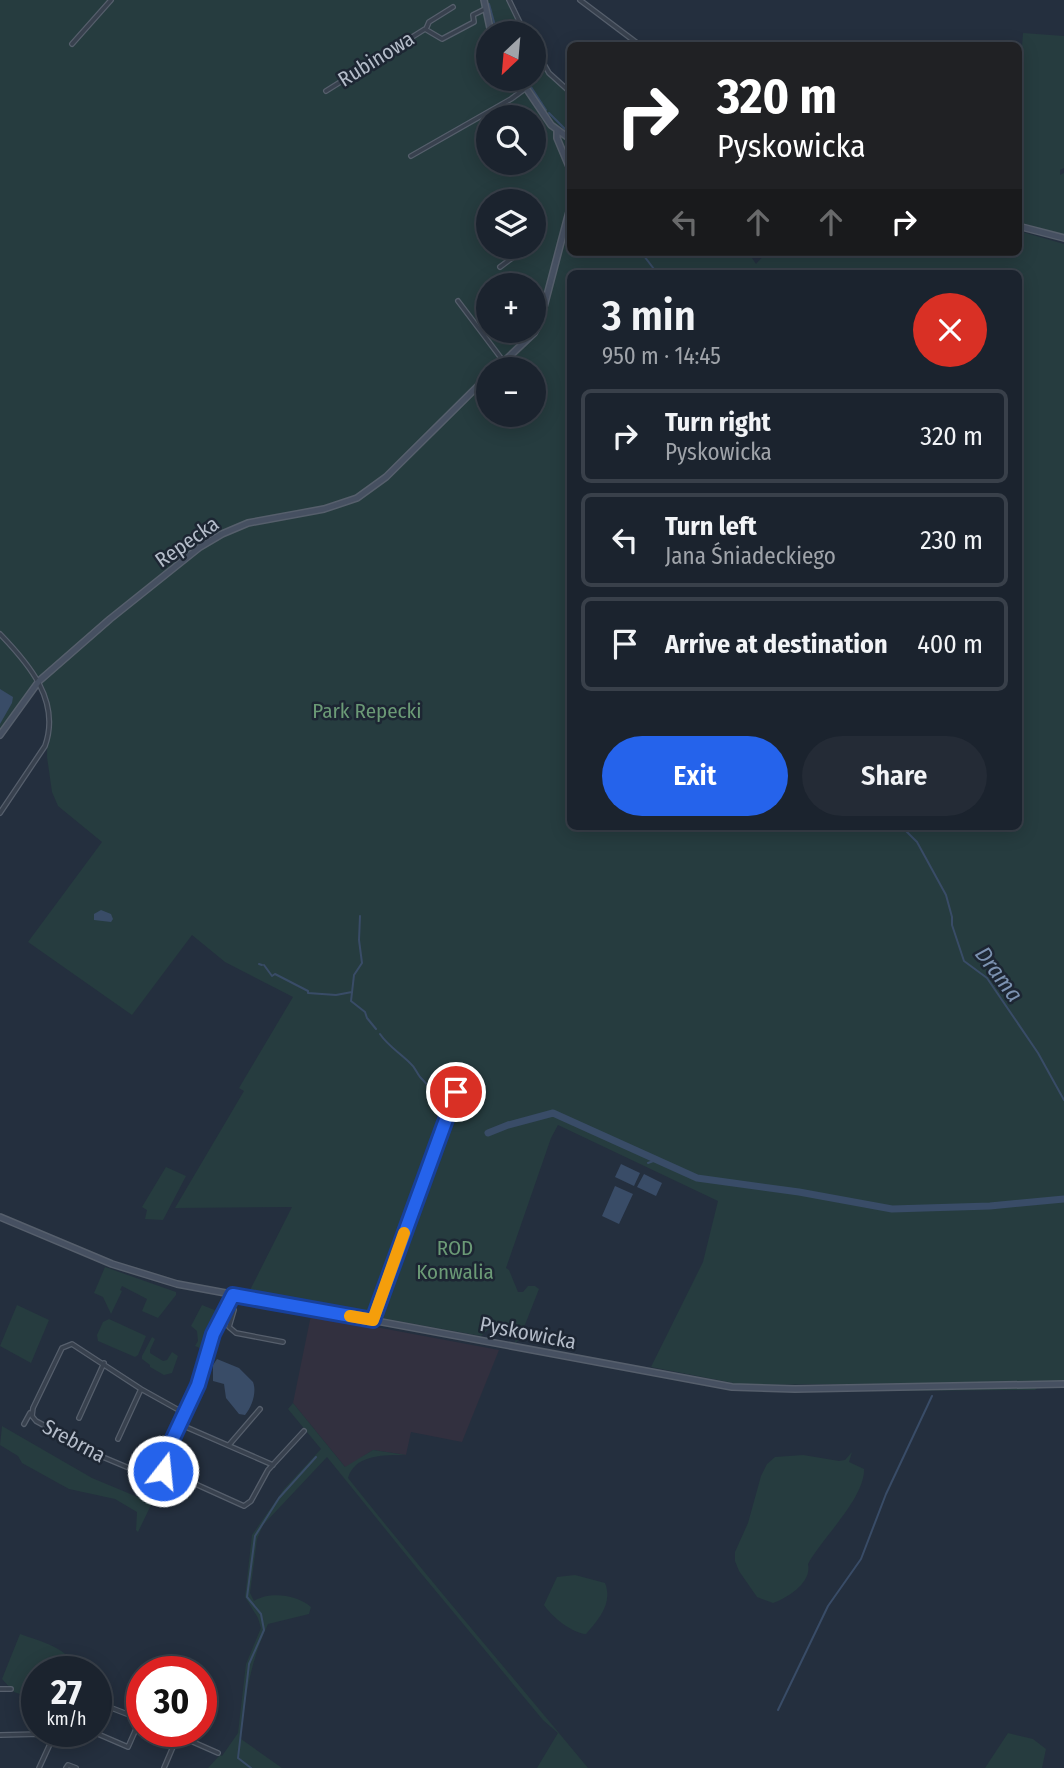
<!DOCTYPE html>
<html lang="en">
<head>
<meta charset="utf-8">
<style>
  :root { --surface:#1b232e; --page:#242b36; --text:#f1f3f6; --muted:#a0a4aa; --line:#39404a; --accent:#2563eb }
  body { margin:0; font-family:"Fira Sans Condensed",sans-serif; background:var(--page); color:var(--text); height:100vh; display:flex; flex-direction:column; font-size:26px; white-space:nowrap }
  * { box-sizing:border-box; margin:0 }
  p { font-size:23px; color:var(--muted) }
  .icon { flex:none; width:38px; height:38px; fill:none; stroke:currentColor; stroke-width:2; stroke-linecap:round; stroke-linejoin:round }
  .map { position:relative; flex:1; overflow:hidden }
  .drawer { position:absolute; left:567px; top:270px; width:455px; height:560px; display:flex; flex-direction:column; background:var(--surface); border-radius:10px; box-shadow:0 4px 18px #0003,0 0 0 2px var(--line) }
  .drawer>* { flex:none }
  .banner { position:absolute; left:567px; top:42px; width:455px; height:214px; border-radius:10px; box-shadow:0 4px 18px #0003,0 0 0 2px var(--line); background:#202124; color:#fff; overflow:hidden }
  .needle { width:46px; rotate:206deg }
  .tools { position:absolute; left:476px; top:21px; display:grid; gap:14px }
  .tools a { display:grid; place-items:center; width:70px; height:70px; border-radius:50%; background:var(--surface); box-shadow:0 4px 18px #0003,0 0 0 2px var(--line); font-size:35px }
  .speed { position:absolute; left:21px; top:1656px; display:flex; gap:14px; font-size:35px; font-weight:700; text-align:center }
  .speed>* { display:grid; place-content:center; width:91px; height:91px; border-radius:50%; background:var(--surface); box-shadow:0 4px 18px #0003,0 0 0 2px var(--line); line-height:1 }
  .speed small { font-size:18px; font-weight:400 }
  .speed .limit { border:10px solid #d22; background:#fff; color:#111 }
  .pin { position:absolute; display:grid; place-items:center; width:60px; height:60px; color:#fff; margin:-30px; border:4px solid #fff; border-radius:50%; box-shadow:0 2px 7px #0007 }
  .me { position:absolute; width:77px; margin:-38px; rotate:16deg; stroke-linejoin:round; filter:drop-shadow(0 0 5px #0008) }
  .turn { display:flex; align-items:center; gap:24px; height:147px; padding:0 35px; font-size:32px }
  .turn .icon { width:91px; height:91px; stroke-width:2.5 }
  .turn b { display:block; font-size:49px; line-height:60px }
  .lanes { display:flex; align-items:center; height:66px; padding:0 35px; background:#0003; justify-content:center; gap:35px; direction:ltr }
  .lanes .off { opacity:.35 }
  .round { display:grid; place-items:center; flex:none; width:74px; height:74px; border-radius:37px; background:var(--page) }
  .summary { display:flex; align-items:center; justify-content:space-between; height:119px; padding:0 35px }
  h1 { font-size:42px; font-weight:600; line-height:52px }
  .button { display:flex; gap:14px; margin-top:auto; padding:14px 35px }
  .button a { flex:1; height:80px; border-radius:42px; background:var(--accent); color:#fff; font-size:28px; font-weight:600; line-height:80px; text-align:center }
  .button a+a { background:var(--page); color:var(--text) }
  ul { padding:0; list-style:none }
  li { display:flex; align-items:center; gap:21px; height:94px; margin:0 14px 10px; padding:0 21px; border:4px solid var(--line); border-radius:10px }
  li div { flex:1 }
  li b { display:block; font-size:26px }
  li em { font-style:normal }
  .map>svg:first-child { display:block }
  .medical { fill:#32303f }
  .green { fill:#263c3f; fill-rule:evenodd }
  .water { fill:#394c67 }
  .lines { fill:none; stroke-linecap:round; stroke-linejoin:round }
  .stream { stroke:#394c67; stroke-width:2 }
  .river { stroke:#394c67; stroke-width:7 }
  .street-casing { stroke:#565f6c; stroke-width:6 }
  .secondary-casing { stroke:#565f6c; stroke-width:8 }
  .street { stroke:#38414e; stroke-width:3.5 }
  .secondary { stroke:#465061; stroke-width:5 }
  .route-casing { stroke:#184099; stroke-width:18 }
  .route { stroke:#2563eb; stroke-width:12 }
  .slow { stroke:#f59e0b; stroke-width:12 }
  .labels { text-anchor:middle; stroke-width:5; stroke-linejoin:round; paint-order:stroke }
  .street-label { font-size:21px; fill:#b4bcc9; stroke:#1d2633 }
  .park-label { font-size:21px; fill:#6b9a76; stroke:#1d2633 }
  .water-label { font-size:23px; font-style:italic; fill:#7c92b1; stroke:#1d2633 }
</style>
</head>
<body>
<div class="map">
<svg width="1064" height="1768" viewBox="0 0 1064 1768">
  <rect width="100%" height="100%" fill="#242f3e"/>
  <!-- medical -->
  <path class="medical" d="M311 1315 499 1350 462 1442 411 1432 406 1455 373 1450 346 1468 293 1403Z"/>
  <!-- green -->
  <path class="green" d="M0 0H509L525 33H488V79H534V47L549 69 570 93V252H748L756 264 767 252H1018L1019 231 1064 244V1382L732 1385 733 1383 651 1367 703 1262 718 1201 558 1125 551 1138 506 1268 509 1270 518 1292H523L528 1286H535L539 1289 519 1340 515 1343C517 1331 514 1329 503 1324L490 1328 481 1336 248 1294 292 1207 175 1208 244 1091 239 1088 293 997 225 962 192 935 132 1015 28 942 102 842 58 806 52 792 47 757 48 698 39 676 0 733ZM488 117H534V163H488ZM488 201H534V247H488ZM570 273H1018V826H570ZM488 285H534V331H488ZM488 369H534V415H488Z
    M1023 33 1064 36V168L1060 170V175L1064 173V235L1019 222 1018 100Z
    M166 1167 186 1176 163 1220 145 1219 147 1210 142 1207Z
    M105 1267 176 1292V1295L158 1318 142 1311 147 1299 122 1286 120 1290 122 1291 111 1314 103 1297 94 1293Z
    M17 1305 49 1320 31 1363 0 1346Z
    M202 1305 217 1311 219 1315 202 1349 195 1346 198 1341 197 1331 191 1326Z
    M109 1319 146 1336 138 1355 135 1357 98 1341 97 1335 103 1322Z
    M152 1337 155 1339 150 1350V1353L163 1361 167 1360 172 1352 178 1356 172 1373 164 1375 150 1367V1365L142 1359V1356Z
    M1001 1387H1039L1035 1390 880 1391 883 1389Z
    M293 1403 345 1467 373 1450 406 1455C385 1455 355 1454 348 1478 426 1576 508 1671 588 1768H537L558 1733 543 1720 420 1572 327 1457 263 1525 257 1539 250 1593 254 1601C270 1591 297 1595 311 1607L309 1614 268 1624C250 1663 245 1696 241 1739L282 1768H208L220 1755 222 1756 238 1733 246 1664 261 1628 258 1618 245 1597 252 1535 284 1489 321 1449 288 1409Z
    M2 1426 92 1478 152 1503 138 1532 136 1530 137 1512 115 1499 69 1489 22 1463 18 1456 0 1445Z
    M852 1452 849 1462 864 1469C865 1498 822 1538 808 1564 812 1582 789 1597 773 1603L757 1597 739 1571 735 1561V1552L748 1523 761 1476 767 1464 775 1457 803 1455 839 1461 845 1460Z
    M575 1575 605 1583C613 1603 599 1619 586 1634 572 1633 552 1617 544 1605L557 1577Z
    M20 1634C39 1641 71 1648 77 1671H37V1700L14 1692 2 1679Z
    M1008 1733 1033 1739 1046 1749 1042 1768H985Z"/>
  <!-- water -->
  <path class="water" d="M0 689 13 697 12 703 0 724Z
    M101 910 111 914 113 919 111 922 94 920V914Z
    M621 1164 640 1173 634 1186 615 1177Z
    M644 1174 662 1183 656 1196 637 1187Z
    M615 1186 633 1194 619 1224 602 1216Z
    M217 1359 239 1368 253 1382C257 1392 252 1407 245 1415L239 1414 226 1398 224 1384 213 1381V1365Z"/>
  <g class="lines">
    <!-- stream -->
    <path class="stream" d="M489 4 497 33
      M525 79 529 84
      M531 87 546 110
      M549 113 570 134
      M641 252 657 273
      M901 826 917 842 946 895 952 917V925L964 961 987 978 1038 1053 1064 1100
      M360 916 359 940 362 963 354 975 351 1001 365 1012 367 1018 376 1029
      M259 964 262 965
      M264 965 272 976 275 974 308 991V993L336 995 352 992
      M380 1034C388 1046 400 1053 410 1063 415 1067 416 1072 420 1077 428 1085 434 1093 442 1103
      M648 1163 656 1160
      M778 1710 828 1606 861 1559 886 1494 932 1396
      M251 1768 238 1758 249 1664 264 1630 261 1614 247 1597 255 1536 279 1498 316 1457"/>
    <!-- river -->
    <path class="river" d="M488 1133 508 1125 553 1113 697 1178 799 1192 892 1209 990 1206 1064 1199"/>
    <!-- street casing -->
    <g class="street-casing">
      <path id="street" d="M509 0 525 33
        M580 0 641 46
        M426 29 429 22 453 7
        M72 44 111 0
        M534 47 549 73 570 92
        M326 91 425 29 442 39 474 22 473 15 485 9
        M411 156 511 99 526 88
        M500 267 527 247
        M458 301 504 362
        M0 634C29 664 61 701 45 746L0 813
        M233 1295 213 1333 198 1385 160 1468 244 1506 251 1501 268 1470 304 1431
        M228 1306 234 1310 229 1327 236 1333 283 1342
        M373 1320 456 1092
        M79 1418 104 1363
        M24 1424 30 1413
        M179 1424 273 1465
        M118 1439 141 1389
        M229 1445 260 1409
        M159 1468 154 1476H148L98 1455 36 1421 32 1416 33 1408 62 1348 72 1344 141 1389 184 1413
        M0 1689H11
        M96 1702 140 1719
        M91 1731 128 1747 140 1720
        M168 1731 218 1753
        M79 1734 80 1731
        M0 1735 41 1734 53 1737
        M39 1768 56 1731
        M66 1768 68 1765 76 1768
        M164 1768 178 1735"/>
    </g>
    <!-- secondary casing -->
    <g class="secondary-casing">
      <path id="secondary" d="M484 0 491 33
        M520 79 551 125 570 139
        M557 131V138L570 169
        M1018 226 1064 238
        M496 369 534 333 540 322 570 208
        M0 735 39 681 110 619 200 547 222 534 248 523 324 509 357 498 386 477 488 376
        M0 1217 112 1264 177 1284 732 1387 795 1389 1064 1384"/>
    </g>
    <!-- street -->
    <use href="#street" class="street"/>
    <!-- secondary -->
    <use href="#secondary" class="secondary"/>
  </g>
  <g class="lines">
    <!-- route casing -->
    <g class="route-casing">
      <path id="route" d="M163 1471 160 1466 198 1385 213 1334 233 1295 373 1320 456 1092"/>
    </g>
    <!-- route -->
    <use href="#route" class="route"/>
    <!-- slow -->
    <path class="slow" d="M350 1316 373 1320 404 1233"/>
  </g>
  <g class="labels">
    <!-- street labels -->
    <g class="street-label">
      <text transform="translate(376 59) rotate(-32)" y="7">Rubinowa</text>
      <text transform="translate(187 542) rotate(-35)" y="7">Repecka</text>
      <text transform="translate(528 1333) rotate(11)" y="7">Pyskowicka</text>
      <text transform="translate(74 1441) rotate(28)" y="7">Srebrna</text>
    </g>
    <!-- park labels -->
    <g class="park-label">
      <text x="367" y="718">Park Repecki</text>
      <text x="455" y="1255">ROD<tspan x="455" dy="24">Konwalia</tspan></text>
    </g>
    <!-- water labels -->
    <g class="water-label">
      <text transform="translate(999 974) rotate(53)" y="8">Drama</text>
    </g>
  </g>
</svg>
<div class="tools">
<a><svg class="needle" viewBox="-14 -14 28 28"><path d="M0-13l5 13h-10z" fill="#e53935"/><path d="M0 13l5-13h-10z" fill="#a0a4aa"/></svg></a>
<a><svg class="icon" aria-label="search" viewBox="0 0 24 24"><circle cx="10" cy="10" r="6"/><path d="M15 15l6 6"/></svg></a>
<a><svg class="icon" aria-label="layers" viewBox="0 0 24 24"><path d="M12 4l9 5-9 5-9-5zM3 14l9 5 9-5"/></svg></a>
<a>+</a>
<a>−</a>
</div>
<div class="speed"><div>27<small>km/h</small></div><div class="limit">30</div></div>
<div class="pin" style="left:456px;top:1092px;background:#d93025"><svg class="icon" aria-label="arrive" viewBox="0 0 24 24"><path d="M6 21V4h12l-3 4 3 4H6"/></svg></div>
<svg class="me" style="left:163px;top:1471px" viewBox="-20 -20 40 40"><circle r="17" fill="#2563eb" stroke="#fff" stroke-width="3"/><path d="M0-11L8 9 0 5-8 9z" fill="#fff"/></svg>
<div class="banner">
<div class="turn"><svg class="icon" aria-label="right" viewBox="0 0 24 24"><path d="M7 20v-9h11M14 6l5 5-5 5"/></svg><div><b>320 m</b>Pyskowicka</div></div>
<div class="lanes"><svg class="icon off" aria-label="left" viewBox="0 0 24 24"><path d="M17 20v-9H6M10 6l-5 5 5 5"/></svg><svg class="icon off" aria-label="ahead" viewBox="0 0 24 24"><path d="M12 20V5M6 11l6-6 6 6"/></svg><svg class="icon off" aria-label="ahead" viewBox="0 0 24 24"><path d="M12 20V5M6 11l6-6 6 6"/></svg><svg class="icon" aria-label="right" viewBox="0 0 24 24"><path d="M7 20v-9h11M14 6l5 5-5 5"/></svg></div>
</div>
<section class="drawer">
<div class="summary"><div><h1>3 min</h1><p>950 m · 14:45</p></div><a class="round" style="background:#d93025;color:#fff"><svg class="icon" aria-label="close" viewBox="0 0 24 24"><path d="M6 6l12 12M18 6L6 18"/></svg></a></div>
<ul>
<li><svg class="icon" aria-label="right" viewBox="0 0 24 24"><path d="M7 20v-9h11M14 6l5 5-5 5"/></svg><div><b>Turn right</b><p>Pyskowicka</p></div><em>320 m</em></li>
<li><svg class="icon" aria-label="left" viewBox="0 0 24 24"><path d="M17 20v-9H6M10 6l-5 5 5 5"/></svg><div><b>Turn left</b><p>Jana Śniadeckiego</p></div><em>230 m</em></li>
<li><svg class="icon" aria-label="arrive" viewBox="0 0 24 24"><path d="M6 21V4h12l-3 4 3 4H6"/></svg><div><b>Arrive at destination</b></div><em>400 m</em></li>
</ul>
<div class="button"><a>Exit</a><a>Share</a></div>
</section>
</div>
</body>
</html>
